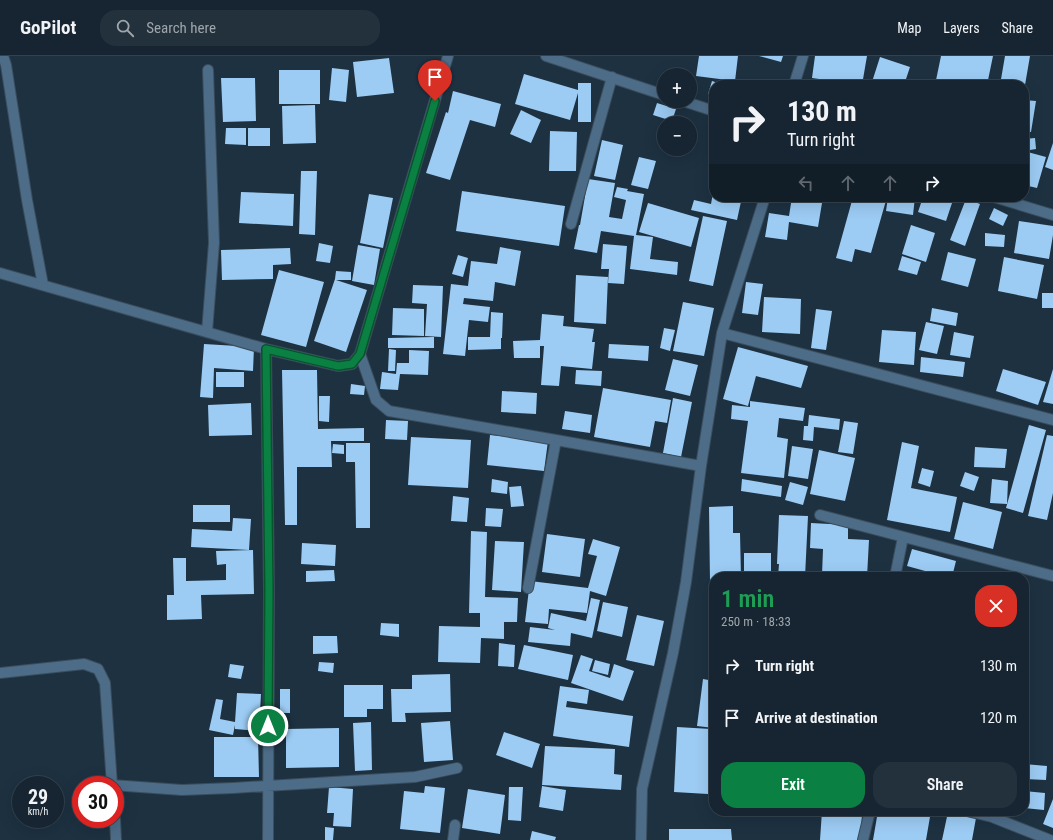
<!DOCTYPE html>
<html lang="en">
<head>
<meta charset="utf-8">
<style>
  :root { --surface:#162531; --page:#23313d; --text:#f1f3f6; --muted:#9ea5ab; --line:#35424d; --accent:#0b8043 }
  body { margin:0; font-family:"Roboto Condensed",sans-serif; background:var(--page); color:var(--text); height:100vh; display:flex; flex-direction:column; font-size:15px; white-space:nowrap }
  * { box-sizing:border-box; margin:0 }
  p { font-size:13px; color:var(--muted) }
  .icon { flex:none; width:22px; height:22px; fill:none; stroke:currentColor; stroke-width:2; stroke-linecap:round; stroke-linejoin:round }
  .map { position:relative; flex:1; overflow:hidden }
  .drawer { position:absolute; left:709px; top:516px; width:320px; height:244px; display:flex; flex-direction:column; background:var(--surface); border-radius:16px; box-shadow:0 4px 16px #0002,0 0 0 1px var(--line) }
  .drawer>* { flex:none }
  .top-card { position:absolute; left:709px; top:24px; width:320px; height:122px; border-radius:16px; box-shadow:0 4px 16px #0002,0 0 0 1px var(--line); background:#162531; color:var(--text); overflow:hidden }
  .controls { position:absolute; left:657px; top:12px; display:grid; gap:8px }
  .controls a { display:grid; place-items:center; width:40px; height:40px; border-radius:50%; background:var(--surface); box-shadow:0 4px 16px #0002,0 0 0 1px var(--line); font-size:20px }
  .speed { position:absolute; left:12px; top:720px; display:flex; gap:8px; font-size:20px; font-weight:700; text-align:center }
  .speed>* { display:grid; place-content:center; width:52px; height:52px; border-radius:50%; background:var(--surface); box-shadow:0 4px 16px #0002,0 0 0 1px var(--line); line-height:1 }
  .speed small { font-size:10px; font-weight:400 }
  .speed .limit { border:6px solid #d22; background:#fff; color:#111 }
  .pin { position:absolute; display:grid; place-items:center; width:34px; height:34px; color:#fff; margin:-41px -17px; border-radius:50% 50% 50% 0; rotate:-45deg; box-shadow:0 0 4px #0007 }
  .pin .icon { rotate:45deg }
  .me { position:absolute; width:44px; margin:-22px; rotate:0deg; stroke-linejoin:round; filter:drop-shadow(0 0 3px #0008) }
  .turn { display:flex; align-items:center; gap:14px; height:84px; padding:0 12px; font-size:18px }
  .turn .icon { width:52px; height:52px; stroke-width:2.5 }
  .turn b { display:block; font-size:28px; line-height:34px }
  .lanes { display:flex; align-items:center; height:38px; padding:0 12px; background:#0003; justify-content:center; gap:20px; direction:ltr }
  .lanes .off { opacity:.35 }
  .round { display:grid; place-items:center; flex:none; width:42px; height:42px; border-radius:16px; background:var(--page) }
  .headline { display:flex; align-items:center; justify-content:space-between; height:68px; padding:0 12px }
  h1 { font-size:24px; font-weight:600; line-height:30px; color:#1e9e55 }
  .primary-button { display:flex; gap:8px; margin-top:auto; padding:8px 12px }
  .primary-button a { flex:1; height:46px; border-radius:16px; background:var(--accent); color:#fff; font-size:16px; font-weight:600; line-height:46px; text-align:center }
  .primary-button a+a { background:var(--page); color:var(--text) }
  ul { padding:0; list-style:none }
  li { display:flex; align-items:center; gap:12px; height:52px; padding:0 12px }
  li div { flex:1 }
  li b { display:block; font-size:15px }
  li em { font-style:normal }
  header { display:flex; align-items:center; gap:24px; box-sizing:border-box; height:56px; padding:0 20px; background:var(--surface); border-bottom:1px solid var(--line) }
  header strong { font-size:19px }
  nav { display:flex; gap:22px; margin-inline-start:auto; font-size:14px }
  .search { width:280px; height:36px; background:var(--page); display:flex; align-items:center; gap:10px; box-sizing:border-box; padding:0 14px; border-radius:16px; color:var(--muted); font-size:15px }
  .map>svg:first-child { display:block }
  .building { fill:#9ccbf3 }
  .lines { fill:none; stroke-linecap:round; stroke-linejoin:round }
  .minor-casing { stroke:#3a4d5c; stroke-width:12 }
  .minor { stroke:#4d6c88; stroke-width:10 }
  .route-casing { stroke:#07532c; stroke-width:10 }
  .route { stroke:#0b8043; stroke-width:7 }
</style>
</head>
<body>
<header>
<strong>GoPilot</strong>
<div class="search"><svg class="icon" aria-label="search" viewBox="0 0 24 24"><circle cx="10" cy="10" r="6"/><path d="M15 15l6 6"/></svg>Search here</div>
<nav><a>Map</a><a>Layers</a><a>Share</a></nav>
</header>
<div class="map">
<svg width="1053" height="784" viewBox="0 0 1053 784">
  <rect width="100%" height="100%" fill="#1d3141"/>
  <!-- building -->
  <path class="building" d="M699 0H738L735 25 696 20Z
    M759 0H783L781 6Z
    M815 0H867L862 29 812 22Z
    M941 0H993L987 29H935Z
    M1005 0H1030L1025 29H1000Z
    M880 1 910 11 904 29H871Z
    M389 2 394 37 357 41 353 6Z
    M332 12 349 14 346 46 329 44Z
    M279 14H320V48H279Z
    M524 18 578 34V27H591V66H578V37L570 64 515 48Z
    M221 22H255L256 65 223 66Z
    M712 25 724 29H714V40L708 38Z
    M453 35 501 48 495 71 470 64 450 124 426 117 446 56 448 57Z
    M1024 44 1036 45 1031 76 1024 75Z
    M657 47 676 53 672 65 653 59Z
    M315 49 316 87 283 88 282 50Z
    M521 54 541 64 531 87 510 78Z
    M226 72H246V89L225 88Z
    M248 72H270V90H248Z
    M550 75 577 76 576 115H549Z
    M1035 82 1036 93 1024 95V83Z
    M602 84 623 89 615 124 594 120Z
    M1053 87V114L1045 111Z
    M1024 95 1046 101 1037 132 1024 129Z
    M639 101 656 105 648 133 631 129Z
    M301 115H317L315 179 299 178Z
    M588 123 615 127 609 161 622 163 626 144 614 141 617 131 628 133 627 135 644 138 636 179 653 181 650 203 678 206 677 219 630 213 634 180 601 175 597 197 574 193 579 169H580Z
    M462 135 565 150 559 190 456 175Z
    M241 136 294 138 293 170 239 167Z
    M713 137 714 141H742L737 164 691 154 694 144 711 148Z
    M369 138 393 142 383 192 360 187Z
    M792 141H823L818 171 789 166 787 184 765 181 769 157 789 160Z
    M853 141H887L871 197 855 193 852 206 836 202Z
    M888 141H915L913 159 886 155Z
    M923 141H954L946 165 918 156Z
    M966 143 980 148 965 190 950 184Z
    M648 147 699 162 691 191 639 176Z
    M994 152 1008 159 1003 170 989 163Z
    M703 160 727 165 713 230 689 225Z
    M1019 165 1053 170V179L1049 203 1014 197Z
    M911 169 935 177 926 206 902 198Z
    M985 177 1005 179 1004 191 985 190Z
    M319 187 333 190 330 207 316 205Z
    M603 188 627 190 624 228 608 227 609 213H601Z
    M358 189 380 193 374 229 352 225Z
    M500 191 521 195 515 230 495 226 493 245 464 242 463 248 490 251 488 266 469 264 465 300 443 298 451 228 468 230 471 205 497 208Z
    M290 192 291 208 273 209V223L222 224 221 194Z
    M948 196 976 203 968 231 941 224Z
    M458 199 468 202 463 221 452 218Z
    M902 200 921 206 917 219 898 214Z
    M1004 201 1044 209 1037 243 998 235Z
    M279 214 324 226 306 291 261 279Z
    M336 215 351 216V224H336L367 234 346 296 314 285 335 223Z
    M576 219 608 221 606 268 574 266Z
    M746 226 763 228 758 259 742 257Z
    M413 229 443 230 441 281 425 280 427 248 412 247Z
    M1042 237H1053V252H1042Z
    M764 241 801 243 800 278 762 276Z
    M683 246 714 252 704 300 673 295Z
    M393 252 424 253V280L392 279Z
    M932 252 958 257 956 270 930 265Z
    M816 253 832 255 826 294 811 292Z
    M491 256 503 257 502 282H501V293L468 294V281H490Z
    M542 258 564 260 563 270 594 273 592 286H595L592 313 561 310 559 330 541 329 544 290H540V302H514L513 285 540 284Z
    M926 266 944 270 937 298 919 294Z
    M664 272 675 274 670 295 660 292Z
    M882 274 916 276 914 309 879 306Z
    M954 276 974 280 970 302 950 299Z
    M434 281V292H388V282Z
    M204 288 254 291 253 315 214 312 213 342 200 341Z
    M609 288 649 290 648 305 608 302Z
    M738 291 808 310 801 332 756 320 748 350 723 343Z
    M389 293 396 294 395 315H388Z
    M409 294 429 295 428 319 400 318 398 334 380 333 382 316 396 318 397 307H409Z
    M921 301 965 306 963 321 920 316Z
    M673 303 698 309 690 340 665 334Z
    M1003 313 1046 326 1038 349 996 335Z
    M1053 313V348L1043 346Z
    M282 314H317L318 373 364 372V385H331L332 411H297V469H285Z
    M576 314 602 315 601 330 575 328Z
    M216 316H244V331H216Z
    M351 328 365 330 364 339 350 338Z
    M603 332 671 344 667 367 655 365 650 391 594 381Z
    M502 335 537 337 536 358 501 356Z
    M319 340H330L329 366 319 365Z
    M673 342 692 346 681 401 663 397Z
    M750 345 805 352 803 365 779 362 777 381 788 383 784 422 741 417 748 365 731 363 732 349 750 351Z
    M251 347 252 379 209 380 208 349Z
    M565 355 592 359 590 377 562 373Z
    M809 359 840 363 839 374 814 371 813 385 803 384 804 370H808Z
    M386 364 408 365 407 384 385 383Z
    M844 365 858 367 853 398 838 396Z
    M1029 369 1046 374 1023 457 1006 452Z
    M490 379 548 385 544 415 487 409Z
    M1047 379 1053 380V437L1047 464 1028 460Z
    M411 381 471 384 468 432 408 429Z
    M902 386 919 390 911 432 957 441 950 476 887 464Z
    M346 387H370V472H356L355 406H346Z
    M333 388 344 389V398L332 397Z
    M792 390 813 393 808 423 788 420Z
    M975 391 1007 393 1005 412 974 411Z
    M819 394 855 402 845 445 810 438Z
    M922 412 934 415 930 431 918 427Z
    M965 416 979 421 974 435 960 430Z
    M492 423 508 426 507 438 491 436Z
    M742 423 782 430 781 441 741 435Z
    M992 423 1008 425 1007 448 990 447Z
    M790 426 808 431 803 449 785 444Z
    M521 430 524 450 511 451 509 431Z
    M453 440 469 442 467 466 451 465Z
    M963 446 1002 456 993 493 954 483Z
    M193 449H230V466H193Z
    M733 450V477H740L741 521H714V526H710L709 451Z
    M486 452 503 453 501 471 485 470Z
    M779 459 808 460 805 521H778L779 508H777Z
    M233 462 251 463 249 494 191 491 192 473 232 475Z
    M811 467 848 469V483L869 484 867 521 822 519 823 493 810 492Z
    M471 475 487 476 485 541 518 542 517 566H504V583L481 582 480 607 438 606 439 570 480 571V557H469Z
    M547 478 585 483 580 521 542 516Z
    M593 483 620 491 606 540 590 535 587 557 549 553 548 568 525 566 530 525 588 532 597 500 588 498Z
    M495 485 524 486 521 536 492 534Z
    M302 487 336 489 335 510 301 508Z
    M912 493 956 505 952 521H936V518L907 510Z
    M253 494 254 538 201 539 202 563 167 564V539H174L173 502H186V525L226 524V508L217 509 216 495Z
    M744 497H771V521H744Z
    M334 514 335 525 306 526V515Z
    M591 542 600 544 592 582 571 577 570 590 528 586 530 571 555 574 548 572 551 557 586 565Z
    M603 546 628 551 622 581 597 575Z
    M637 559 664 565 654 610 626 604Z
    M381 567 399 568V581L380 579Z
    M313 580H337L338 597 313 598Z
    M499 587 515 589 514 611 498 610Z
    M524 589 573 599 568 624 518 613Z
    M581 599 593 603 589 615 610 622 614 608 634 615 623 645 571 627Z
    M595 604 610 608 608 619 592 615Z
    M319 606 334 607 333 617 318 615Z
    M230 608 244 610 241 623 228 621Z
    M450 618 451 656 405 657 406 666H392L391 633H412V619Z
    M703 623 714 625V672L697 670Z
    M344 629H383V653H367V661H344Z
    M560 630 589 634 587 648 567 645 566 651 633 660 629 691 553 680Z
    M280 633H290V657H280Z
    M237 637 261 638 259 675 235 673V669L233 679 209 674 216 643 223 644 220 663 235 666Z
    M450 665 453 704 424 706 421 667Z
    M371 666 372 714 355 715 353 667Z
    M677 671 711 673 708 738 674 736Z
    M339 672V711L286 712V673Z
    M504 676 540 688 532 712 496 699Z
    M214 681H258L259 721H214Z
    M545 690 615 693 614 718 622 719 621 734 542 729Z
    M1024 708 1047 710 1046 724 1024 723Z
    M425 730 445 732 440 777 400 773 404 735 424 737Z
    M542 730 566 734 563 755 539 751Z
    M329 731 353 733 351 771 333 770 334 757H327Z
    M509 731H523L521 765 508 764Z
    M468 733 505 739 500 778 462 772Z
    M1024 735 1045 737 1044 754 1024 752Z
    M1053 743V772L1043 768Z
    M822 755H862L861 784H820Z
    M878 755H931L926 784H873Z
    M948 756 976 762 972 784H942Z
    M325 771 334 772 333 784H325Z
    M669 773H731L732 784H669Z
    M532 775 556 781 555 784H530Z"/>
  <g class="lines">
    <!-- minor casing -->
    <g class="minor-casing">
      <path id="minor" d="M3 0 6 9 27 144 43 229
        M546 0 664 39
        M794 29 803 0
        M683 45 714 55
        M994 141 1053 159
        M571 168 612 21
        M0 217 266 293 338 310 352 308 360 298 448 0
        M207 276 214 187 208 14
        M722 277 1053 364
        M266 293 269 534 268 784
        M360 298 376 344 389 355 556 384 701 410
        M820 459 1053 520
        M895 521 903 481
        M528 532 556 384
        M0 617 84 608 98 613 105 627 112 729
        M112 729 182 734 233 732 415 721 457 712
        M967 755 992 761 1050 784
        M115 763 116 784
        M453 784 455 769
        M641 784 642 733 673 597 686 526 701 410 722 277 765 141
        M863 784 870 755"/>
    </g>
    <!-- minor -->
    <use href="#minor" class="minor"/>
  </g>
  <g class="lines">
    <!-- route casing -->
    <g class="route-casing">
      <path id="route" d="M268 670 269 534 266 293 338 310 352 308 360 298 435 45"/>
    </g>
    <!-- route -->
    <use href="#route" class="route"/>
  </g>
</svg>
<div class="controls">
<a>+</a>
<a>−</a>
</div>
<div class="speed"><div>29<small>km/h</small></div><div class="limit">30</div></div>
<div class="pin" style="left:435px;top:45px;background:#d93025"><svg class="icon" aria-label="arrive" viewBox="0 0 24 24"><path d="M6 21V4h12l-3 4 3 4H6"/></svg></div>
<svg class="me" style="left:268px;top:670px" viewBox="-20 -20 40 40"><circle r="17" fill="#0b8043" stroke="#fff" stroke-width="3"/><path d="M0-11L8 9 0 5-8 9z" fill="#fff"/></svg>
<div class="top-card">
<div class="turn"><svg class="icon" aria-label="right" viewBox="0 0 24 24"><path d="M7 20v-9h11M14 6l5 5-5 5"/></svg><div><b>130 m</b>Turn right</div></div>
<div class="lanes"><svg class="icon off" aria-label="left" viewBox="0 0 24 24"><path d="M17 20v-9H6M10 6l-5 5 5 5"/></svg><svg class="icon off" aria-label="ahead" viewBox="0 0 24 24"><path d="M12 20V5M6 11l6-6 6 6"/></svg><svg class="icon off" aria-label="ahead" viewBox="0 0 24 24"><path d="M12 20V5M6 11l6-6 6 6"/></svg><svg class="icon" aria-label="right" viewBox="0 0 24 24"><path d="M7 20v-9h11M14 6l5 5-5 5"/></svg></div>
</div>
<section class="drawer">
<div class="headline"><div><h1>1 min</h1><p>250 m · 18:33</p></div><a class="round" style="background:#d93025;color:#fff"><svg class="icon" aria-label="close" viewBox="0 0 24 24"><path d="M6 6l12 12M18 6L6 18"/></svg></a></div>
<ul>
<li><svg class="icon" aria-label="right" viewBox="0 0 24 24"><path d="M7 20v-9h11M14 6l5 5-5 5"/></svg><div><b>Turn right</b></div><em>130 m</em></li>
<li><svg class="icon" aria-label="arrive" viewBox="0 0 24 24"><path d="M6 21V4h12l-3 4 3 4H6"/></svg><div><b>Arrive at destination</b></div><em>120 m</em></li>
</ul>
<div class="primary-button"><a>Exit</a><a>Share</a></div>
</section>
</div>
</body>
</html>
